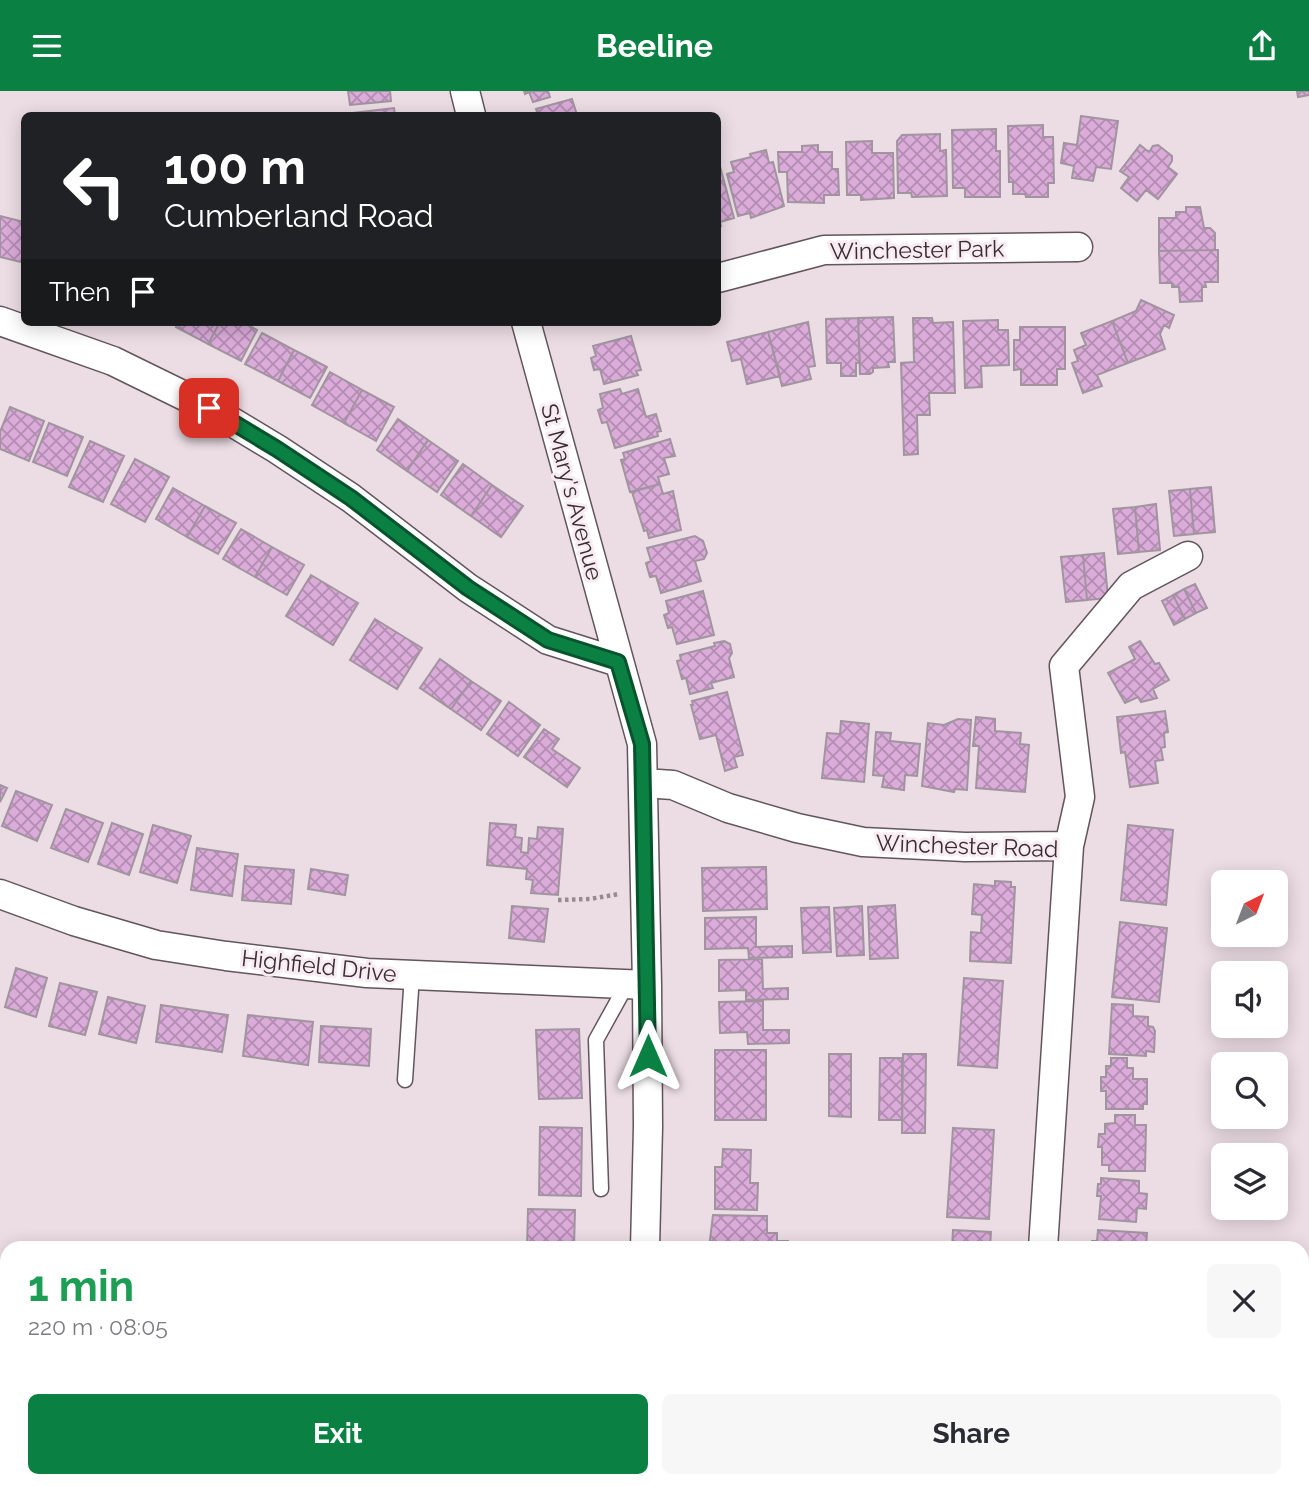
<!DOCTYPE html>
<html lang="en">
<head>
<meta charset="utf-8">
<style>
  :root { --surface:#fff; --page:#f7f7f7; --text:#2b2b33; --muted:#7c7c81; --accent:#0b8043 }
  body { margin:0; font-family:Raleway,sans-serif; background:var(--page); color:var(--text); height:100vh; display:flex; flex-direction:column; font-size:26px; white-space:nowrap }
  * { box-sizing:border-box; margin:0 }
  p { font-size:23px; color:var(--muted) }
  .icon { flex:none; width:38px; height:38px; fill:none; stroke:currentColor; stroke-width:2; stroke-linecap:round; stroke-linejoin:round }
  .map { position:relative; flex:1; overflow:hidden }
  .side { position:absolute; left:0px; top:1150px; width:1309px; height:247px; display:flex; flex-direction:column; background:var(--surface); border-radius:21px 21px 0 0; box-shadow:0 4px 18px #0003 }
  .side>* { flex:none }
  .guide { position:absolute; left:21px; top:21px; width:700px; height:214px; border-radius:10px; box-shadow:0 4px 18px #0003; background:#202124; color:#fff; overflow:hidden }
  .needle { width:46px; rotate:42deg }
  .buttons { position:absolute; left:1211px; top:779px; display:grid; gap:14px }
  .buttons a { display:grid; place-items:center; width:77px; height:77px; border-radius:10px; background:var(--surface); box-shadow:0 4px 18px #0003; font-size:35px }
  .pin { position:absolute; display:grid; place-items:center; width:60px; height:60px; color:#fff; margin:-30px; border-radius:14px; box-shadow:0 4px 10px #0006 }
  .me { position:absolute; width:77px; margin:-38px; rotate:0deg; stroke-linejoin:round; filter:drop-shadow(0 0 5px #0008) }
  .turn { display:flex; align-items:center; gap:24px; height:147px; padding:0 28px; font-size:32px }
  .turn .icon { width:91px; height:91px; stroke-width:2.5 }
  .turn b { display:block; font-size:49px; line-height:60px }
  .then { display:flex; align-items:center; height:66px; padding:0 28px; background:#0003; gap:14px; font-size:26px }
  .round { display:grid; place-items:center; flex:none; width:74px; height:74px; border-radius:10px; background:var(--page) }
  .head { display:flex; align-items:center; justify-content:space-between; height:119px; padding:0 28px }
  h1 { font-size:42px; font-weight:700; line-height:52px; color:#1e9e55 }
  .cta { display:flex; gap:14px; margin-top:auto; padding:14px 28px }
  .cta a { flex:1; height:80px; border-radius:10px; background:var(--accent); color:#fff; font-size:28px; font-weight:700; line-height:80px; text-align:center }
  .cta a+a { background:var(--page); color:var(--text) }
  header { display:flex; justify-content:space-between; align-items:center; height:91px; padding:0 28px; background:var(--accent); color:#fff; font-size:32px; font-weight:700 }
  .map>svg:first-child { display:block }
  .building { fill:url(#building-cross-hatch); stroke:#a0959f; stroke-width:2 }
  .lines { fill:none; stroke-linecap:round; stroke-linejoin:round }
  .service-casing { stroke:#62555b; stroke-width:17 }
  .minor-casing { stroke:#62555b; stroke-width:31 }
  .path { stroke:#958a8f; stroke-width:4.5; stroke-dasharray:3.5 3.5; stroke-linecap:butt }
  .service { stroke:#fff; stroke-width:14 }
  .minor { stroke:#fff; stroke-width:28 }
  .route-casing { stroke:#07532c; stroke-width:18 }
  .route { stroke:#0b8043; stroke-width:12 }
  .labels { text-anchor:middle; stroke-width:6; stroke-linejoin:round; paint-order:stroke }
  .street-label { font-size:23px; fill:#352f32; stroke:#faebf2 }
</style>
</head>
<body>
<header><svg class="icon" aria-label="menu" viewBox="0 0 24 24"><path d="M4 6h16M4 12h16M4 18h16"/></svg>Beeline<svg class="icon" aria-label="share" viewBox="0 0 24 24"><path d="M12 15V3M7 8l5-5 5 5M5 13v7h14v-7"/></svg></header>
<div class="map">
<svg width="1309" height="1395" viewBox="0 0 1309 1395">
  <defs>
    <pattern id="building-cross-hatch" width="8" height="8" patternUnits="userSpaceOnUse" patternTransform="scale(1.75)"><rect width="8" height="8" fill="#dbabda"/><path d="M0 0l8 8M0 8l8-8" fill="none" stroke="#b28cb1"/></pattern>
  </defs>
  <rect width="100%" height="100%" fill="#ecdde4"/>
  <!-- building -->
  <path class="building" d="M348 0H390L391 10 350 14Z
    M524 0H548L550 6 533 11 529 1 525 3Z
    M1297 0H1309V4L1298 6Z
    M572 8 577 24H538L536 18Z
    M394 17 395 24H353V22Z
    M1081 25 1118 30 1111 78 1096 76 1093 90 1072 87 1074 75 1061 72 1064 52 1077 54Z
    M1043 34V46H1053L1054 92H1048V106H1026L1025 103H1013V91H1009L1008 35Z
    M996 38V60H1000V106H965V97H953L952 39Z
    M940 43V60L946 59 947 105 912 106 911 102H898L897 50 902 44Z
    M872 50V62H893L894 107 861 109V104H847L846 51Z
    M818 54V61H832V78H838L839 104H824V112L788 111 787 81H779L778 61H802V55Z
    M1140 54 1149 61 1153 55 1158 54 1172 65V70L1168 76 1177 83 1158 108 1146 99 1137 110 1121 97 1129 86 1120 80Z
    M766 59 769 72 773 71 784 115 751 127 750 122 738 125 727 83 734 81 731 71 751 66 750 63Z
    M718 68 734 127 720 131 721 135 718 136Z
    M1186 116H1200L1204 137H1210L1215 142V159L1159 160V127H1176V121H1186Z
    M0 125 24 131V156L21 171 0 166Z
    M1215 159H1218V191H1205L1206 196H1202V210L1180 211 1179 196H1172V192H1160L1159 160Z
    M1141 209 1174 224 1169 237 1164 234 1160 243 1165 258 1128 272 1112 230 1136 220Z
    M893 226 895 271H888L889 276 873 277V281L870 283H860L858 227Z
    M858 227 860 272H856V285H841V272H827L826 228Z
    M913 227H932L933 232 953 231 955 302H929L930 324H917L918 363 904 364 901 272 914 271Z
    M998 229V239H1008L1009 274 981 275 982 296 965 297 963 230Z
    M1112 230 1128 272 1097 284 1102 295 1083 302 1072 272 1078 270 1074 259 1086 254 1081 242Z
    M179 231H220L208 253 176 236Z
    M220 231H243L257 239 241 270 208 253Z
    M414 231H446L415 234Z
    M808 231 815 275 808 276 811 288 782 295 768 241Z
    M1020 236H1065V278H1057V294H1021V278L1014 279V249H1020Z
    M768 241 780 285 747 293 741 268 732 270 727 251Z
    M262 242 294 259 278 290 245 273Z
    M631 245 641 279 636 280 638 284 604 293 600 278 594 279 591 267 596 265 593 255Z
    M294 259 327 276 310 307 278 290Z
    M330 281 362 299 344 332 312 314Z
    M620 298 622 303 638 298 646 326 656 323 661 340 657 341 658 345 615 357 607 331 602 332 598 319 603 317 600 303Z
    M362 299 394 316 376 350 344 332Z
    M10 316 44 330 29 370 0 358V341Z
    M398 328 428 349 407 380 377 359Z
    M49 332 83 346 67 385 33 371Z
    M670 348 675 365 664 367 669 383 658 386 660 393 630 401 621 369 625 368 623 362Z
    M428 349 458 370 437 401 407 380Z
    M90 350 124 365 103 411 69 396Z
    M135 368 169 386 145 431 111 413Z
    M463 373 492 394 471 425 441 404Z
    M660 393 663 403 673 400 681 439 649 447 647 439 644 440 632 401Z
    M492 394 523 415 501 446 471 425Z
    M1211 396 1215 441 1194 443 1190 398Z
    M173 397 205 415 187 446 156 428Z
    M1190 398 1194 443 1174 445 1169 400Z
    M1156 413 1160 459 1139 461 1135 416Z
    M205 415 236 432 218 463 187 446Z
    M1135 416 1139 461 1118 463 1113 418Z
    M241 438 272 456 255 486 223 468Z
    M695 445 703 450 707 462 704 468 695 470 701 490 661 502 656 485 650 486 646 472 651 470 647 457Z
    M272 456 304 474 287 504 255 486Z
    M1104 462 1108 507 1087 509 1083 464Z
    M1083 464 1087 509 1066 511 1061 466Z
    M311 484 358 512 333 554 286 525Z
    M1195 493 1207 517 1196 522 1184 498Z
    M1184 498 1196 522 1185 528 1173 504Z
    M703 500 714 544 677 553 672 536 668 537 664 524 669 522 666 510Z
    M1173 504 1185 528 1174 534 1162 510Z
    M375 528 422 557 397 598 350 569Z
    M724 550 730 553 732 562 729 567 734 586 711 592 713 597 690 603 686 587 682 588 677 570 681 569 680 564 715 555 714 552Z
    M1140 550 1155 573 1159 572 1169 589 1153 598 1157 607 1141 611 1138 606 1125 612 1108 582 1135 568 1129 556Z
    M440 568 471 590 451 618 420 597Z
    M471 590 501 610 481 639 451 618Z
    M727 601 743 664 734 666 737 676 725 680 716 644 700 648 691 614H693L692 610Z
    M509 611 540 634 518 665 487 643Z
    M1165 620 1168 641 1164 642 1165 656 1161 657 1163 669 1155 670 1158 692 1130 696 1125 661 1121 662 1117 626Z
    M976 626 995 628V640L1021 642 1020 653 1029 654 1025 701 976 697 979 655H973Z
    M958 628 971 629 967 699 955 698 954 701 922 695 928 632 944 634Z
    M841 630 869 633 864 691 822 687 827 642 840 643Z
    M544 638 559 648 552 658 580 677 567 696 524 666Z
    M876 641 891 642 890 650 920 653 917 685 905 684 904 699 882 696 884 685 873 684Z
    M0 694 7 697 0 711Z
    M16 700 52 714 37 750 2 735Z
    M66 718 103 732 88 771 51 757Z
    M112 732 143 743 129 784 98 773Z
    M490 732 516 734 515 746 522 747 521 761 528 762 529 747 537 748 538 736 563 738 558 804 531 802 533 789 526 788 527 778 487 774Z
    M153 734 191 745 177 792 140 781Z
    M1128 734 1173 739 1166 814 1121 809Z
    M197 757 238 763 232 805 191 799Z
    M245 775 294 779 291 813 242 809Z
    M766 776 767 818 703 820 702 777Z
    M311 778 348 784 345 804 308 798Z
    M995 790 1011 791V796H1015L1011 872 970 870 971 841 981 842 982 824 972 823 974 793 995 795Z
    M895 814 898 867 870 868 868 816Z
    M512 815 548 818 544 851 509 847Z
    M862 815 864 864 837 865 834 817Z
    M829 816 831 861 803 862 801 817Z
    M756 826V856L792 855V866L749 867 748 857 705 858V827Z
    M1120 831 1167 837 1159 911 1112 906Z
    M762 868 763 898 788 897V908L746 909V899L719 900V869Z
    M16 877 47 887 36 926 5 916Z
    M964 887 1003 890 997 977 958 974Z
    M60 892 97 901 85 944 49 935Z
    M108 906 145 915 136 952 99 943Z
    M763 910V939H789V952L748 953 747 941 720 942 719 911Z
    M1112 913 1133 914V925L1148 926V935L1153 936 1155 940 1154 961 1146 960V965L1109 963Z
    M161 914 228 924 222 961 156 951Z
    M248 924 313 931 308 974 243 965Z
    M321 935 371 938 369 975 319 971Z
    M579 938 582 1007 539 1008 536 939Z
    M715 959H766V1029H715Z
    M829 963H851V1026L829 1025Z
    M903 963H926L925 1042H902Z
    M880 967H902V1029H879Z
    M1111 967H1127V977H1133V988H1147V1013H1143V1018H1106V1000H1101V986H1106V975H1111Z
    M1115 1024H1135V1034H1146L1145 1080H1109V1074H1102V1056H1098L1099 1043H1105V1033L1115 1032Z
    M540 1036 582 1037 581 1105 539 1104Z
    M953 1037 994 1039 989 1128 947 1126Z
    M723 1058 751 1059 750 1092H758L757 1119 715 1118V1076H722Z
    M1101 1087 1139 1090V1102L1147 1103 1146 1118 1137 1117 1136 1131 1099 1128 1101 1105H1097L1098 1093H1101Z
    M528 1118 575 1119 574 1157H527Z
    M713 1124 767 1125V1142H777V1150H788V1157H709Z
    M953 1139 991 1141 990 1157H952Z
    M1098 1139 1147 1142 1146 1157H1091L1092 1150H1097Z
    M0 1245 3 1246 2 1293H0Z
    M1072 1390H1178V1395Z
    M1206 1390H1271L1270 1395H1205Z"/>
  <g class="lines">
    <!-- service casing -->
    <g class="service-casing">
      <path id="service" d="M405 989 412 884
        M601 1098 596 949 627 893"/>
    </g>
    <!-- minor casing -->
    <g class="minor-casing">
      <path id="minor" d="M465 0 471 24
        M718 187 824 159 1078 156
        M0 230 113 270 209 317 277 358 351 407 468 497 548 549 618 571
        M526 231 642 653 647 894 648 1036 645 1157
        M644 692 673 694 728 717 797 737 863 751 965 756 1069 755 1043 1157
        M1069 755 1080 706 1064 575 1131 495 1188 465
        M0 803 74 830 156 854 226 865 367 882 647 894
        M1302 1213 1309 1214
        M0 1371H7
        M432 1390 558 1395
        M605 1395 606 1390
        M1028 1395 1029 1390"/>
    </g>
    <!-- path -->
    <path class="path" d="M558 809 590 808 619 803"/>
    <!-- service -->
    <use href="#service" class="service"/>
    <!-- minor -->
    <use href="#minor" class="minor"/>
  </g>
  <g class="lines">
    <!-- route casing -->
    <g class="route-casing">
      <path id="route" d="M209 317 277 358 351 407 468 497 548 549 618 571 642 653 648 965"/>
    </g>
    <!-- route -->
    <use href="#route" class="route"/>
  </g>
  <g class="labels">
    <!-- street labels -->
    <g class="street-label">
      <text transform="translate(917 159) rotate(-1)" y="8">Winchester Park</text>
      <text transform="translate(572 401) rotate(75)" y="8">St Mary's Avenue</text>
      <text transform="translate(967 755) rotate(2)" y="8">Winchester Road</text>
      <text transform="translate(319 875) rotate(6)" y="8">Highfield Drive</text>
    </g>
  </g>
</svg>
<div class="buttons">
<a><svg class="needle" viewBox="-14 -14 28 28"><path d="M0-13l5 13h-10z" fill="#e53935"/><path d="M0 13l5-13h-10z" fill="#7c7c81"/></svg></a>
<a><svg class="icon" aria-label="sound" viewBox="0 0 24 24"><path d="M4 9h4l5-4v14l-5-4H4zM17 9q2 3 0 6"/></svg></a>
<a><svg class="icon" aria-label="search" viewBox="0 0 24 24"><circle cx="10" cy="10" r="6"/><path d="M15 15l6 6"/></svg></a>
<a><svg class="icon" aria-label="layers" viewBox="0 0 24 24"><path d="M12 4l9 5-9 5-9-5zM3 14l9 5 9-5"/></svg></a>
</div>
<div class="pin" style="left:209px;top:317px;background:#d93025"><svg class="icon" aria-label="arrive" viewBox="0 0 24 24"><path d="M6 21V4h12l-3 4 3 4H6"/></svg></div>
<svg class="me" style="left:648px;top:965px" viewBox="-20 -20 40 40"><path d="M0-17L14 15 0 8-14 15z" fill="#0b8043" stroke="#fff" stroke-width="4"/></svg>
<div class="guide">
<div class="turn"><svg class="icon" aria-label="left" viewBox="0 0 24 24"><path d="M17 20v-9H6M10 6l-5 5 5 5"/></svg><div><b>100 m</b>Cumberland Road</div></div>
<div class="then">Then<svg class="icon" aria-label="arrive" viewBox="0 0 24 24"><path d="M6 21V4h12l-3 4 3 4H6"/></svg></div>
</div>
<section class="side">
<div class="head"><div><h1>1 min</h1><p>220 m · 08:05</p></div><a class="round"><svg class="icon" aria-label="close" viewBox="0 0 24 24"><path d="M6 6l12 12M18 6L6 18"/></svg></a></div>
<div class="cta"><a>Exit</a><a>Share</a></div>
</section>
</div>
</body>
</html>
